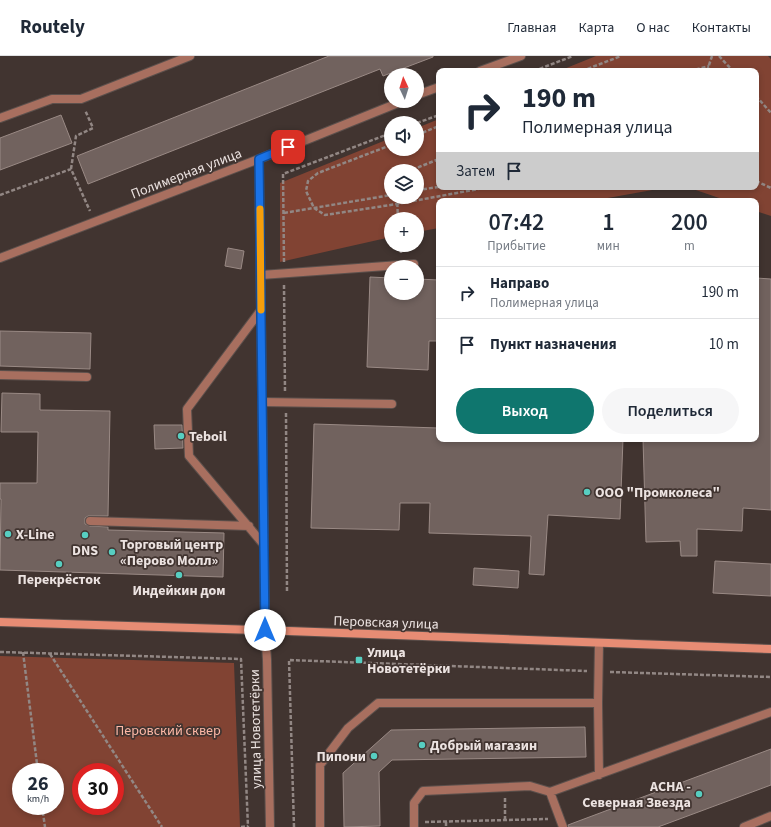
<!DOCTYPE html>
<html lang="ru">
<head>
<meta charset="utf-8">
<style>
  :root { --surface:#fff; --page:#f6f6f7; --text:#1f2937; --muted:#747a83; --line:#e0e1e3; --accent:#0f766e }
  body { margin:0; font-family:"Source Sans 3",sans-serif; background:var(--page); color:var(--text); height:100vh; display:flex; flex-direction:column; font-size:15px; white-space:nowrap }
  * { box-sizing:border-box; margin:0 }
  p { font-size:13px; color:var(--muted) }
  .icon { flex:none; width:22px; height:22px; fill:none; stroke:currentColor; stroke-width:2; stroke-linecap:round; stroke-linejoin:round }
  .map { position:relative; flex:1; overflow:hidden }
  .panel { position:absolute; left:436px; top:142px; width:323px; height:244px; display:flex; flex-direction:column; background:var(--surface); border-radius:8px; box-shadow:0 2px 6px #0003 }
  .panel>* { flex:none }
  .top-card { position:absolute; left:436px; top:12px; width:323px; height:122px; border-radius:8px; box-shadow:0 2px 6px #0003; background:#fff; color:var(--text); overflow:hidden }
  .needle { width:26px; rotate:356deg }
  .fabs { position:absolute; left:384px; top:12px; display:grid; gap:8px }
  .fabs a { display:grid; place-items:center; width:40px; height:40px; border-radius:50%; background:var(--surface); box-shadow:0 2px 6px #0003; font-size:20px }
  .speed { position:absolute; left:12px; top:707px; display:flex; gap:8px; font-size:20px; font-weight:700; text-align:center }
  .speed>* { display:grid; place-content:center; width:52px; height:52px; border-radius:50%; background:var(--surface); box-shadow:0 2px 6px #0003; line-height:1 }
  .speed small { font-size:10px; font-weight:400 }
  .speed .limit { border:6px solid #d22; background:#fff; color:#111 }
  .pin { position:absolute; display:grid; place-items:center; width:34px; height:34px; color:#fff; margin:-17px; border-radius:8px; box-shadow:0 2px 6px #0006 }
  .me { position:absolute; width:44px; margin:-22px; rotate:0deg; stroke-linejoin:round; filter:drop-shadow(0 0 3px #0008) }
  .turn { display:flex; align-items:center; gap:14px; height:84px; padding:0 20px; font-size:18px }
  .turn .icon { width:52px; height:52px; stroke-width:2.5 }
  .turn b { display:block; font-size:28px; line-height:34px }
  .then { display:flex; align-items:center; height:38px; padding:0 20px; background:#0003; gap:8px; font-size:15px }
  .eta { display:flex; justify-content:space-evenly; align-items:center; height:68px; text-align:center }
  .eta b { font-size:24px; font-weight:600; line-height:28px }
  .cta { display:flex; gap:8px; margin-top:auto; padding:8px 20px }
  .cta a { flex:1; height:46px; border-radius:24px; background:var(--accent); color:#fff; font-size:16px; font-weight:600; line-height:46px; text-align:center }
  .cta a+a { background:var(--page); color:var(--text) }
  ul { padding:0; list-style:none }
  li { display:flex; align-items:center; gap:12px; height:52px; padding:0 20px; border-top:1px solid var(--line) }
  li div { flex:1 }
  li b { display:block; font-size:15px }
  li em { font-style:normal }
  header { display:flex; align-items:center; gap:24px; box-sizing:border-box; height:56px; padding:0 20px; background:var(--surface); border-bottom:1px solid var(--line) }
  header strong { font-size:19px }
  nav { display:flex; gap:22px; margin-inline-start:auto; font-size:14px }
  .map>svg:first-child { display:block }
  .green { fill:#814333; fill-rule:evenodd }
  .building { fill:#71625e; stroke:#9a8a85 }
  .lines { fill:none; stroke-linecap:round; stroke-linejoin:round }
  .lane-casing { stroke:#5c504c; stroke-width:10 }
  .street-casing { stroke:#5c504c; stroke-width:10 }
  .secondary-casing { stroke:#5c504c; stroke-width:10 }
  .path { stroke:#928784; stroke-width:2.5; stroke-dasharray:4 2; stroke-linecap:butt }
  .lane { stroke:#a86f5f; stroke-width:8 }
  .street { stroke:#a86f5f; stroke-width:8 }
  .secondary { stroke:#e78c74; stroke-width:8 }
  .route-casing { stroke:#114b97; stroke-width:10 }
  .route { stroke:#1a73e8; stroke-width:7 }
  .slow { stroke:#f59e0b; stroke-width:7 }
  .poi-dot { fill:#57cec1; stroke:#413430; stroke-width:1.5 }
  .labels { text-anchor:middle; stroke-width:3.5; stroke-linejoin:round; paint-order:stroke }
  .street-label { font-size:14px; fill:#ece3e1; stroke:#413430 }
  .poi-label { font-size:14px; font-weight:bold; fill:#ece3e1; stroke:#413430; text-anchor:start }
  .park-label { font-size:14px; fill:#feb8a6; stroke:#413430 }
</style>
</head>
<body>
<header>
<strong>Routely</strong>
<nav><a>Главная</a><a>Карта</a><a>О нас</a><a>Контакты</a></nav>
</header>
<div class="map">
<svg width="771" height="771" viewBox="0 0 771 771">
  <rect width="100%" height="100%" fill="#413430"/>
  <!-- green -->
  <path class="green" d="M596 0H768L771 3V160L756 155V145H728L687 131H756V15H559Z
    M439 63V131H669L591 145H439V172L417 176V163H391V181L280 206V127L391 82V93H417V72ZM391 115H417V141H391Z
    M0 600 234 607 240 771H0ZM21 716H55V750H21ZM81 716H115V750H81Z"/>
  <!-- building -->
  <path class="building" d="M329 0H433V1L383 20 380 13 88 128 77 100Z
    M61 59 72 87 0 114V82Z
    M228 192 244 195 241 213 225 210Z
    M370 221 391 222V237H417V223L439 224V285H429L428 314 367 311Z
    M756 222 771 223V454L743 452 742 475 697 473V500H681L680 485 646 486 643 383H756Z
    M0 275 91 277 90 313 0 310Z
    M2 337 40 338V354L110 355 108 460H88L85 462V468L90 470 108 471V474L224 477 223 521 0 514 1 443H0V427H37L38 376H1Z
    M314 368 439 372V383H623L620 463 548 459 544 519 529 518 531 480 429 477 430 447H400L399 474 311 472Z
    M154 369H182L183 392 155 393Z
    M715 505 771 508V540L713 537Z
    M474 512 519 515 518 532 473 529Z
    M585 671 586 701 392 704 379 716 380 770 344 771 343 717 391 674Z
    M771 693V729L658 771H568V769Z"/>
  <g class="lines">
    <!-- lane casing -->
    <g class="lane-casing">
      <path id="lane" d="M0 62 52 43H81L190 0
        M261 219 414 208
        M261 254 187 353 189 400 264 489
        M0 319 87 321
        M262 346 392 348
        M90 465 249 470
        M598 647 599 587
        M550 736 771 656
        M320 771V709L348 672 378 647H598L599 719
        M414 771V747L423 735 530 730 550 736 563 771
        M744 771 771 760"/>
    </g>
    <!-- street casing -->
    <g class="street-casing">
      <path id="street" d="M480 15 521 0
        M417 39 439 31
        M259 103 265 575 267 604 270 771
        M0 202 259 103 403 45"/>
    </g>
    <!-- secondary casing -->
    <g class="secondary-casing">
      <path id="secondary" d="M0 566 288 575 771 593"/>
    </g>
    <!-- path -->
    <path class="path" d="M719 0 733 15
      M534 15 573 0
      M582 15 621 0
      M690 15 709 10
      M707 15 712 0
      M756 40 771 57
      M417 67 439 59
      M417 79 439 70
      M391 89 318 117 308 125 306 135 314 152 325 159 397 148 489 131
      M71 113 76 80 93 72 85 54
      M413 115 419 111 439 103
      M756 125 771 132
      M417 134 439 131
      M0 139 71 113 90 155
      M397 141 398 163
      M284 157 391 139
      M401 189V197
      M284 206 283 118 391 77
      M284 229 285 336
      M286 357 287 536
      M0 596 241 603 248 771
      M23 596 38 716
      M50 598 162 771
      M610 616 771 621
      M505 742V764
      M42 750 45 771
      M425 766 548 763
      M446 766V771
      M241 771 248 770
      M294 771 289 604 587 615"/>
    <!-- lane -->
    <use href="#lane" class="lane"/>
    <!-- street -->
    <use href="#street" class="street"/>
    <!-- secondary -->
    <use href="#secondary" class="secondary"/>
  </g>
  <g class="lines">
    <!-- route casing -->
    <g class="route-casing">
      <path id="route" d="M265 574 259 103 288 91"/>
    </g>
    <!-- route -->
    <use href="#route" class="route"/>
    <!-- slow -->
    <path class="slow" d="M260 153 261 254"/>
  </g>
  <!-- markers -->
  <g class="poi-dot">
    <circle cx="181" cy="380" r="4"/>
    <circle cx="587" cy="436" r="4"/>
    <circle cx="8" cy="478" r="4"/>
    <circle cx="85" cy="479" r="4"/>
    <circle cx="112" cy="496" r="4"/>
    <circle cx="59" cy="508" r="4"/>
    <circle cx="179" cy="519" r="4"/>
    <rect x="355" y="600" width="8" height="8" rx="2"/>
    <circle cx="422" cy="689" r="4"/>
    <circle cx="374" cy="700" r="4"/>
    <circle cx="699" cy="738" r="4"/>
  </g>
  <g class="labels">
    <!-- street labels -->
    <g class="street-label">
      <text transform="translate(186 117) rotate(-21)" y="5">Полимерная улица</text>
      <text transform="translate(386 566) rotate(2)" y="5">Перовская улица</text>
      <text transform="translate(255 673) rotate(-91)" y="5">улица Новотетёрки</text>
    </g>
    <!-- poi labels -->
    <g class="poi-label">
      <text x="189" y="385">Teboil</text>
      <text x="595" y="441">ООО "Промколеса"</text>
      <text x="16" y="483">X-Line</text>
      <text x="120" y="493">Торговый центр<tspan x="120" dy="16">«Перово Молл»</tspan></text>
      <text x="85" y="499" text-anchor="middle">DNS</text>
      <text x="59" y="528" text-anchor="middle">Перекрёсток</text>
      <text x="179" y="539" text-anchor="middle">Индейкин дом</text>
      <text x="367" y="601">Улица<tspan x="367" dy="16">Новотетёрки</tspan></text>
      <text x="430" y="694">Добрый магазин</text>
      <text x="366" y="705" text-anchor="end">Пипони</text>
      <text x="691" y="735" text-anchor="end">АСНА -<tspan x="691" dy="16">Северная Звезда</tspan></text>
    </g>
    <!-- park labels -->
    <g class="park-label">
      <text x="168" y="679">Перовский сквер</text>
    </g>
  </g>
</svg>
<div class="fabs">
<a><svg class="needle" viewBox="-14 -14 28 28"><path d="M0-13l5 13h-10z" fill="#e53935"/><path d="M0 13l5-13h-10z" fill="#747a83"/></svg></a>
<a><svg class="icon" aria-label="sound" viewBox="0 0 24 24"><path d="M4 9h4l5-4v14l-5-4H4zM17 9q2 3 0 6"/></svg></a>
<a><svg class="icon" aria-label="layers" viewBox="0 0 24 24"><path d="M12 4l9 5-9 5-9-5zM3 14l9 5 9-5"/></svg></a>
<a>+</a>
<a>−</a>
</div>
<div class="speed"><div>26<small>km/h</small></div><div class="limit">30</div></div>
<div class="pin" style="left:288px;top:91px;background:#d93025"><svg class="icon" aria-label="arrive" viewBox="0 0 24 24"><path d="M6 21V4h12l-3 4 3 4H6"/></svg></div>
<svg class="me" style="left:265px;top:574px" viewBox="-20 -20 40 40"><circle r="19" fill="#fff"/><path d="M0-13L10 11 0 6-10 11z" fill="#1a73e8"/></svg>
<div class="top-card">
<div class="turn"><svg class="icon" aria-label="right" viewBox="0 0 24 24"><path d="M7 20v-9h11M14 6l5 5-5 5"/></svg><div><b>190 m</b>Полимерная улица</div></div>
<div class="then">Затем<svg class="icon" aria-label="arrive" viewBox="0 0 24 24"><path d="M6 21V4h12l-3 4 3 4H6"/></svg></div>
</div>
<section class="panel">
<div class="eta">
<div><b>07:42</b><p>Прибытие</p></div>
<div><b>1</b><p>мин</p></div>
<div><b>200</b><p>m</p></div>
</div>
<ul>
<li><svg class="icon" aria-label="right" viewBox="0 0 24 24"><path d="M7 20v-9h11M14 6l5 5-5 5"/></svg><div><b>Направо</b><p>Полимерная улица</p></div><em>190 m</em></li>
<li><svg class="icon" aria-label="arrive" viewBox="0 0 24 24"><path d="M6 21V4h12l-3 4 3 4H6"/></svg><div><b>Пункт назначения</b></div><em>10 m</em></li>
</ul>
<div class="cta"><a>Выход</a><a>Поделиться</a></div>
</section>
</div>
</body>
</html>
